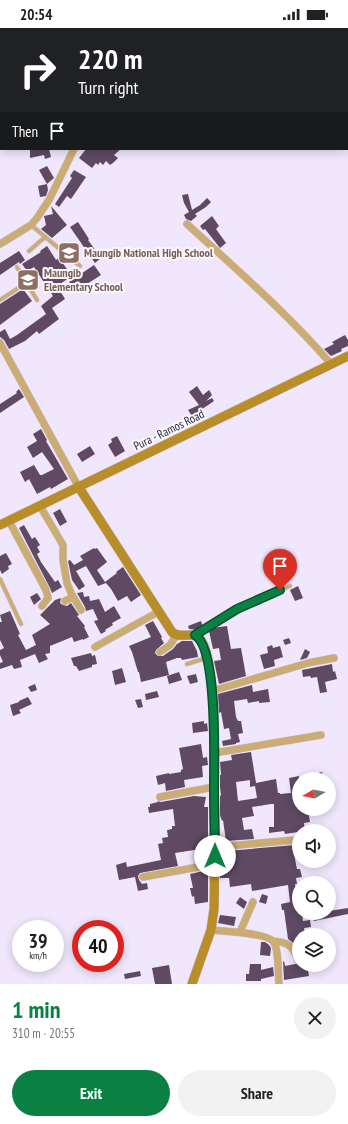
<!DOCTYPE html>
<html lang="en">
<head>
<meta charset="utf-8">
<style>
  :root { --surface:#fff; --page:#f2f2f2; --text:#202124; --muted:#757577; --accent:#0b8043 }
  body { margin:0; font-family:"PT Sans Narrow",sans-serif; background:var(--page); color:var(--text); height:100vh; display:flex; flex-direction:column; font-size:15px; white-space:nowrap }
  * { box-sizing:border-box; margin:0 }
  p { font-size:13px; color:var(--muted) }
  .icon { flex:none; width:22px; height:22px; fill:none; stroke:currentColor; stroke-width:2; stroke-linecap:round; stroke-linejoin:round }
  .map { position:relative; height:956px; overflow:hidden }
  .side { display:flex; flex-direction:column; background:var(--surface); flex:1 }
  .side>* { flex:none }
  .hud { position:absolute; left:0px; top:0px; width:348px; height:122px; box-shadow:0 2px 10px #0003; background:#202124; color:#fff; overflow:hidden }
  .needle { width:26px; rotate:260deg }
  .controls { position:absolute; left:292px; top:744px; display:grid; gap:8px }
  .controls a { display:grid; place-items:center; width:44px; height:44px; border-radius:50%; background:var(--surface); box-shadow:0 2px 10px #0003; font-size:20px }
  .speed { position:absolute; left:12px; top:892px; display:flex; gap:8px; font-size:20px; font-weight:700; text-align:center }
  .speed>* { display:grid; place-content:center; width:52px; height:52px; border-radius:50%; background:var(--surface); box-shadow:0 2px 10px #0003; line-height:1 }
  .speed small { font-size:10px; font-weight:400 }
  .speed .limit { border:6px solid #d22; background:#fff; color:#111 }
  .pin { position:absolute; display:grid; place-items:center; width:34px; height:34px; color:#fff; margin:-41px -17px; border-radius:50% 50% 50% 0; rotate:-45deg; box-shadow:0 0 4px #0007 }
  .pin .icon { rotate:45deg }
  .me { position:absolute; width:44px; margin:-22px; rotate:0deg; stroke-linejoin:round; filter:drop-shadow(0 0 3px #0008) }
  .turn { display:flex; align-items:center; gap:14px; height:84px; padding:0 12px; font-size:18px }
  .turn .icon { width:52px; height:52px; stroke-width:2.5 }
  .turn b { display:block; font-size:28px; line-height:34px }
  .then { display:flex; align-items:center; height:38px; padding:0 12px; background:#0003; gap:8px; font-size:15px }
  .round { display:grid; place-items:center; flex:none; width:42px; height:42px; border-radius:21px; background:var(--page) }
  .head { display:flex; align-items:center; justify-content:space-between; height:68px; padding:0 12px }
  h1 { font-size:24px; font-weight:700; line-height:30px; color:var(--accent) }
  .button { display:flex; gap:8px; margin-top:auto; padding:8px 12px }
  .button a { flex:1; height:46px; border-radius:24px; background:var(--accent); color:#fff; font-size:16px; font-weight:700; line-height:46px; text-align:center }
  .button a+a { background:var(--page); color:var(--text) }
  .status { display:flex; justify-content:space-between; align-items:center; height:28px; padding:0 20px; background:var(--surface); direction:ltr }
  .status svg { height:11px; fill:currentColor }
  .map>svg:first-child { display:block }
  .building { fill:#5f4963; fill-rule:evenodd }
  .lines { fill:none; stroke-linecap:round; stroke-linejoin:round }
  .lane-casing { stroke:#cbc3d7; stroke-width:5 }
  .street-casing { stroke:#cbc3d7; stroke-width:8 }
  .secondary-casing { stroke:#cbc3d7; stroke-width:10 }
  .lane { stroke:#cbad74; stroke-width:3.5 }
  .street { stroke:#cbad74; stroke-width:7 }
  .secondary { stroke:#b98d28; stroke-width:9 }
  .route-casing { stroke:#07532c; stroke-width:10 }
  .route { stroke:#0b8043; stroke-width:7 }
  .labels { text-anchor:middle; stroke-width:4; stroke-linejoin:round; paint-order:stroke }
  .education-label { font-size:12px; font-weight:bold; fill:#785e54; stroke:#faf7fe; text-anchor:start }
  .street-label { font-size:12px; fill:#251f2c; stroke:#faf7fe }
</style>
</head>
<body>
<div class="status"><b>20:54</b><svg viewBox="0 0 49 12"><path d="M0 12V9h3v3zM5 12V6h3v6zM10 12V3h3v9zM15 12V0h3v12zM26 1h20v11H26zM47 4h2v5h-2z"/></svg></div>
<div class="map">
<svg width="348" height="956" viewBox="0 0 348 956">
  <rect width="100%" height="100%" fill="#f0e7fc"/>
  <!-- building -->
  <path class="building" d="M30 121H49L51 129 45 131 44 127 30 130Z
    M86 121H121L114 127 118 130 113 135 110 137 106 133 103 137 100 134 98 137 96 135 92 140 79 130Z
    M47 138 54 150 47 156 39 142Z
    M74 142 86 149 71 171 67 168 59 179 55 176 72 150 70 148Z
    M47 156 48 162 46 168 40 169 38 158Z
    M188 166 192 182 200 177 207 170 211 174 206 179 195 186 197 188 191 193 186 191 184 187 189 184 184 175 182 167Z
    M51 178 67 197 52 210 41 201 46 197 44 188 53 186Z
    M212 188 219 198 216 201 226 215 220 220 205 201 203 202 200 198Z
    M78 194 89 211 88 212 101 230 95 235 70 199Z
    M47 218 56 232 59 230 72 248 57 258 65 271 52 280 59 291 39 306 37 303 25 313 9 321 4 312 0 309V304L5 301 10 311 17 307 46 286 41 278 53 268 34 239 27 243 22 236 41 224 40 223Z
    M19 223 25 232 20 236 19 234 16 236 0 247V235Z
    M94 237 101 247 76 263 69 254Z
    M23 261 32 273 0 297V276Z
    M345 307 348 312V318L341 321 342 323 331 328 324 321 334 316 332 314Z
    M197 358 203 367 209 362 212 367 206 373 212 370 214 373 192 388 188 382 199 377 189 364Z
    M19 361 24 369 0 385V376L17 365 16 364Z
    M41 401 47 412 46 413 68 451 51 461 50 459 37 466 29 451 25 454 20 444 34 437 40 447H42L54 441 42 424 33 430 27 419 37 413 33 406Z
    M117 408 125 423 115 429 108 417 112 414 111 411Z
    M90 418 95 426 82 434 77 426Z
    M60 481 67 494 60 498 53 485Z
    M24 497 32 511 35 509 40 517 37 519 40 524 37 526 41 534 55 554 58 552 62 559 52 565 50 560 19 500Z
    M94 520 95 521 97 520 107 534 97 542 105 554 117 545 116 544 123 539 141 567 131 574 127 568 118 573 111 561 106 555 98 558 86 538 76 543 85 558 79 562 72 552 68 533 70 532 74 537 83 532 80 528Z
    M6 525 12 536 8 538 9 541 2 546 0 542V528Z
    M298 558 303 570 295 573 290 562Z
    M83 564 84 569 89 568 90 573 99 571 105 584 114 578 121 590 112 595 113 597 105 602 106 603 101 606 94 593 98 592 93 581 86 583 85 579 77 565Z
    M37 565 41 571 34 577 30 569Z
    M61 570 60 575 63 577 67 578 71 575 79 587 77 588 85 598 84 599 89 609 83 612V611L74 614 72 609 50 618V625L45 626 48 631 39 635 35 626 20 632 22 639 14 641 12 637 0 641V635L3 634 0 627V622L4 620 0 612V594H2L0 587 10 583 20 606 18 607 26 622 36 617 32 607 50 596 40 587 55 572Z
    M153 593 162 609 161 610 164 615 156 622 155 625 158 628H163L173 621 177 616 182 613H192L197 623 198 629 182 632 181 630H177L166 634 169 647 141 654 139 644H138L132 624 129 618 151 609 145 597Z
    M201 593 203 599 198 602 189 601 188 598Z
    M227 598 231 621 241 620 246 648 219 656 214 633 221 632 219 620 213 621 209 603 212 600Z
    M289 610 291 615 285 617 283 612Z
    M272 617 273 620 280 618 283 629 274 632 275 638 264 641 260 627 268 625 267 619Z
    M305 621 310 624 307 630 300 632Z
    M91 625 92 628 95 627 97 636 92 637V639L79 643 76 638H74L71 630Z
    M332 636 333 644 335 643 337 651 325 654 327 664 320 665 317 649 311 650 310 648 303 649 302 642Z
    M122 640 126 654 115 657 112 643Z
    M179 644 182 652 169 656 167 648Z
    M196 646 198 654 190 656 187 648Z
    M35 656 37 662 31 664 28 659Z
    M252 657 253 664 268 661 270 674 259 675V673L248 675 247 671 234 673 236 689 238 693H241L243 705 238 706 240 714 236 715V716L223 718 222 713 231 711 229 700 224 701 221 684 219 685 218 666Z
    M157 663 159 669 146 672 145 666Z
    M28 669 32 676 19 682 21 685 13 688 10 677 19 674V673Z
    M141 671 143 679 138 680 135 672Z
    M204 693V696L207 695 208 703 193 705 192 695Z
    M201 716 203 730 207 729 208 737 202 738 203 749 184 752 185 759 166 763 165 755 158 757 156 748 169 745V746L181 744V742L183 741 179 720Z
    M251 724 256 755 276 751 278 765H280V766L291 765 289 750 299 748V781H308L310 794 304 795 305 803 285 806 284 803 269 805V799H274V776H271L252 779 254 788 242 790 244 802 252 801 254 811 226 813 223 792 222 793 220 787V768L221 767 220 759V747H221L220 734 232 732 231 727ZM250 752V759L255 758 257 770 238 773 236 754Z
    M322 744 324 751H314L313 746Z
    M194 768 206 769 204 779H208V817H206L207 820 175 825 178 838 140 845 138 848 139 852 142 856 147 855 148 861 138 863 135 849 119 852 116 837 126 834 127 839 161 832 158 816 163 815 162 810 168 809 167 802 172 801V798H175L173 781 149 785 148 779H150V776L158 774 157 773 161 774Z
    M295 817 297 826H294L297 841H300L302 849 296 850 297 856H295L298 869H299V885H302L303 893 310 892 311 899 304 900 305 904 299 905V918H297L288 911 284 882H282L281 876 290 874 288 857 252 863 251 856 230 859 229 850H220V826L228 825 227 823Z
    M208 842V874L195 876 194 868 192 869 190 860H193L190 846Z
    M262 866 268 868 266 876 259 874Z
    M240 869 247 874 244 881 236 875Z
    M348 880V886L314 893 312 885H329V883Z
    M220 887 236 889 234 898 218 895Z
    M261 914H265L269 917 271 920 270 928 260 927Z
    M284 933 285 938 295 936 307 937 309 948 284 952 283 934Z
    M250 936H261V942L273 939 274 948 261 951V953H246V946H249Z
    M169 937 172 956H155L152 940Z
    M140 943 141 948 125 951 124 946Z"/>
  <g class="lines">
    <!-- lane casing -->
    <g class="lane-casing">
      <path id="lane" d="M31 197 80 238
        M29 223 45 209
        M17 239 37 272
        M0 272 26 255
        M0 551 21 596
        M196 607 237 581 290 558
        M187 636 206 630"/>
    </g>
    <!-- street casing -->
    <g class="street-casing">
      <path id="street" d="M200 1 202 0
        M187 196C236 241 287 285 331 336
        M0 216 31 197 37 190 49 172 74 121
        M0 315 78 458
        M40 478 63 517V532L67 555 71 565 81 582
        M9 493 46 562 48 570 42 578
        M65 573 73 569
        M95 619 158 584
        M160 624 170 617 176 608
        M212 663 308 635 334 630
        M214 725 321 707
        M160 769 214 759
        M215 819 296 812
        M143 849 215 836
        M211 902C223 903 265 905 273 913 279 920 278 946 279 956
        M240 904 253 874
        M273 913C288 914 293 918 298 932"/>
    </g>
    <!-- secondary casing -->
    <g class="secondary-casing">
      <path id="secondary" d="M78 458 172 604C180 612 193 602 200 611 217 631 214 729 214 759 214 799 215 840 214 881L211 902 192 956
        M0 497 348 328"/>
    </g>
    <!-- lane -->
    <use href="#lane" class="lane"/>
    <!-- street -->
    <use href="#street" class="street"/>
    <!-- secondary -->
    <use href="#secondary" class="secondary"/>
  </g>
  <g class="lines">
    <!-- route casing -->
    <g class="route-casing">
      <path id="route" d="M215 828C215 805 214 783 214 760 214 733 218 621 195 607L237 581 280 562"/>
    </g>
    <!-- route -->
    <use href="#route" class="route"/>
  </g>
  <!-- icons -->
  <defs>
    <g id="school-square" transform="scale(1.15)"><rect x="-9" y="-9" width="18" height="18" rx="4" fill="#8d6e63" stroke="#faf7fe"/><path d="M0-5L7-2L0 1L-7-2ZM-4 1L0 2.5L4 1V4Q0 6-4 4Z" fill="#fff"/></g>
  </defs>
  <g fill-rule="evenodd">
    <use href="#school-square" x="69" y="225"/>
    <use href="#school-square" x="28" y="252"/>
  </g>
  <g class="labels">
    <!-- education labels -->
    <g class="education-label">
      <text x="84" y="229">Maungib National High School</text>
      <text x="44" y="249">Maungib<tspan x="44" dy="14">Elementary School</tspan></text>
    </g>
    <!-- street labels -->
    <g class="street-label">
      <text transform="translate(169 402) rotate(-26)" y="4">Pura - Ramos Road</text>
    </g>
  </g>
</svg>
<div class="controls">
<a><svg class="needle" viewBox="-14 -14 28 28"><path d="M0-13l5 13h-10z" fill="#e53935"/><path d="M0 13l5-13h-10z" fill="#757577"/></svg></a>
<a><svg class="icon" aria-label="sound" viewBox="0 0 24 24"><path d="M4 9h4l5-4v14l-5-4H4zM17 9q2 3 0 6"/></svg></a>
<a><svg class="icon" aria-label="search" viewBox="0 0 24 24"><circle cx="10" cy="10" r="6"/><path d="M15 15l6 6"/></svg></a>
<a><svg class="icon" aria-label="layers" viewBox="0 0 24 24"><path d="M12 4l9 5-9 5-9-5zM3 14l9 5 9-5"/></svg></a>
</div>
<div class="speed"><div>39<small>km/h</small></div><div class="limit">40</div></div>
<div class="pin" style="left:280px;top:562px;background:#d93025"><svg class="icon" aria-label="arrive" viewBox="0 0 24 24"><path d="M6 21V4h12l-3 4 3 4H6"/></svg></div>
<svg class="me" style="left:215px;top:828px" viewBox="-20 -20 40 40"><circle r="19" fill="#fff"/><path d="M0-13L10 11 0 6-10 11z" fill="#0b8043"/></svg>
<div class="hud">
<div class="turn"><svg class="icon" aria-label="right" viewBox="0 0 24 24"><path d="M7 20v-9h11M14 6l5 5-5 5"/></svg><div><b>220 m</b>Turn right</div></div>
<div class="then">Then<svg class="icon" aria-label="arrive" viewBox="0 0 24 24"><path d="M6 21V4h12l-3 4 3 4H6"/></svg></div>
</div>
</div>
<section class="side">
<div class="head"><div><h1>1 min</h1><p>310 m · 20:55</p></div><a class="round"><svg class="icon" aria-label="close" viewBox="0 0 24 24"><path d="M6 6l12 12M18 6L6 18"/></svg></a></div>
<div class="button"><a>Exit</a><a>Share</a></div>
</section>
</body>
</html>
